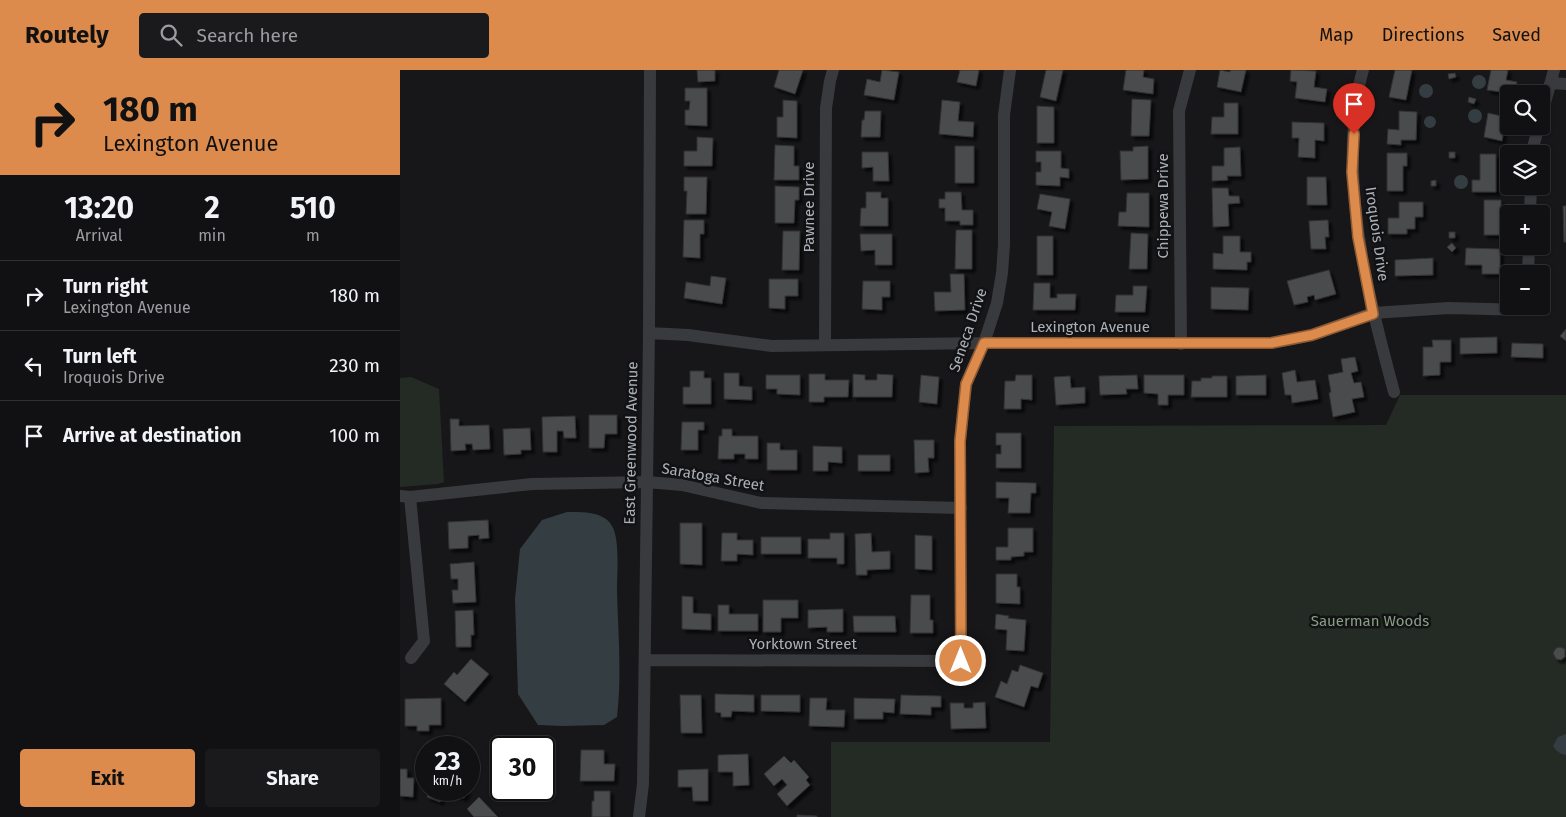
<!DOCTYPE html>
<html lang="en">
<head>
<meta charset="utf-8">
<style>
  :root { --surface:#111113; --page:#1a1a1c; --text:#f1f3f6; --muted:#9c9da0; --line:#303133; --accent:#dc8b4c }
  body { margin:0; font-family:"Fira Sans",sans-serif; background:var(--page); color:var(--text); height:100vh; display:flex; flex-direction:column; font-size:19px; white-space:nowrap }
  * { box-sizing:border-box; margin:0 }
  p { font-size:16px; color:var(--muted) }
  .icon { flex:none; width:28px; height:28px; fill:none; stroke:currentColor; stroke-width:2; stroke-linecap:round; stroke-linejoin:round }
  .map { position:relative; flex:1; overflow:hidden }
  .panel { display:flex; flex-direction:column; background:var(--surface); width:400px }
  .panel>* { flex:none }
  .hud { background:#dc8b4c; color:#111; overflow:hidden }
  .buttons { position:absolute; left:1100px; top:15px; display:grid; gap:10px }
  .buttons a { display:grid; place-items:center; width:50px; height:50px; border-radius:5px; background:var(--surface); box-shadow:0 1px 4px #0004,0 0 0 1px var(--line); font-size:25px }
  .speed { position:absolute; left:15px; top:666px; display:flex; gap:10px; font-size:25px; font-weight:700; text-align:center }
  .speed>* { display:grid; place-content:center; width:65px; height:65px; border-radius:50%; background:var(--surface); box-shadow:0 1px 4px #0004,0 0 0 1px var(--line); line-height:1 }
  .speed small { font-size:12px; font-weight:400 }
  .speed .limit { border:2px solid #111; border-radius:8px; background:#fff; color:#111 }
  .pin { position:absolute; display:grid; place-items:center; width:42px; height:42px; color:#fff; margin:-51px -21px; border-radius:50% 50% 50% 0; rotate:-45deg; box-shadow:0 0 5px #0007 }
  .pin .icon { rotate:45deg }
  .me { position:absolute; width:55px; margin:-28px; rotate:0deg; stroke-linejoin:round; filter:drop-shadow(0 0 4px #0008) }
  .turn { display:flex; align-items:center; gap:18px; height:105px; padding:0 20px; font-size:22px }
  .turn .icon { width:65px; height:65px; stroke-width:2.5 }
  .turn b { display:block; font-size:35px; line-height:42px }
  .eta { display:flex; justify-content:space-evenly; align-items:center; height:85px; text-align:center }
  .eta b { font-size:30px; font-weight:700; line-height:35px }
  .primary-button { display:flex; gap:10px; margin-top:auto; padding:10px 20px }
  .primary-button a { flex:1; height:58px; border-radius:5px; background:var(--accent); color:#111; font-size:20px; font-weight:700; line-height:58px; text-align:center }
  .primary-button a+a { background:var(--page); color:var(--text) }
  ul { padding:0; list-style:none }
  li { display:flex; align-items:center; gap:15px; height:70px; padding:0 20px; border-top:1px solid var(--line) }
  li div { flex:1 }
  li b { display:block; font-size:19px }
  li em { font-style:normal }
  header { display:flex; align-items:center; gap:30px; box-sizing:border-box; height:70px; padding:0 25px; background:var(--accent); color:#111 }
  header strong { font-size:24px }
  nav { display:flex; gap:28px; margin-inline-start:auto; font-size:18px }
  .search { width:350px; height:45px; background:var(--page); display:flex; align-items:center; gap:12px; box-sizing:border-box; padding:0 18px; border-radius:5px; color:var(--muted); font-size:19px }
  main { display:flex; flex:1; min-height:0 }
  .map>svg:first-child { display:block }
  .green { fill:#242a24 }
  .water { fill:#343e42 }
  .building { fill:#494b4d; stroke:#313234; filter:url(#shadow) }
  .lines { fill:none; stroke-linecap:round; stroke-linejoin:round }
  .minor { stroke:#383a3d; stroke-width:12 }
  .route-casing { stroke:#8f5a31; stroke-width:12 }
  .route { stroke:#dc8b4c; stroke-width:9 }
  .labels { text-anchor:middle; stroke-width:5; stroke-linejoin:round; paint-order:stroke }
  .street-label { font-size:15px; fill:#abb1b7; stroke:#121214 }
  .park-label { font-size:15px; fill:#899f84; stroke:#121214 }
</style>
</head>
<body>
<header>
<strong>Routely</strong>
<div class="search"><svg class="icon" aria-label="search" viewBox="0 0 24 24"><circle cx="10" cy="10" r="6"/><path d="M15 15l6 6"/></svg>Search here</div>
<nav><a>Map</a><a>Directions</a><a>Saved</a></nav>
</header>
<main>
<section class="panel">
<div class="hud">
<div class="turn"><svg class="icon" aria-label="right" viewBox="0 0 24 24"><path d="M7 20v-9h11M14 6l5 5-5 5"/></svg><div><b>180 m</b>Lexington Avenue</div></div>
</div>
<div class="eta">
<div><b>13:20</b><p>Arrival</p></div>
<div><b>2</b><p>min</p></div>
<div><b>510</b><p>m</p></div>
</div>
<ul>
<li><svg class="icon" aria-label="right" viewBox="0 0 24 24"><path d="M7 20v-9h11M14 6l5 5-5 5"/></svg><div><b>Turn right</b><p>Lexington Avenue</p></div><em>180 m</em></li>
<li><svg class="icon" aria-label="left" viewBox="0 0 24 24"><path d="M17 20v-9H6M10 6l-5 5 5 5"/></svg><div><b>Turn left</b><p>Iroquois Drive</p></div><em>230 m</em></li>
<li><svg class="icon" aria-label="arrive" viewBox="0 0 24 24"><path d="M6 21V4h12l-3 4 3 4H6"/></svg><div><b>Arrive at destination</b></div><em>100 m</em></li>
</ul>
<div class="primary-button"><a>Exit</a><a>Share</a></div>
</section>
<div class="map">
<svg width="1166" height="747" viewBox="0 0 1166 747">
  <defs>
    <filter id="shadow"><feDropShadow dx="3.5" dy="3.5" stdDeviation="1" flood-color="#0009"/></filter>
  </defs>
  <rect width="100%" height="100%" fill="#171719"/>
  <!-- green -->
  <path class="green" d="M11 307 39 319 44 412 38 414 0 417V308Z
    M1000 325H1166V747H431V672H650L654 356 986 355Z"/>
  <!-- water -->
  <path class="water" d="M1072 12a7 7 0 1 1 14 0a7 7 0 1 1-14 0Z
    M1019 21a7 7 0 1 1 14 0a7 7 0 1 1-14 0Z
    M1068 46a7 7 0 1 1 14 0a7 7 0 1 1-14 0Z
    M1024 52a6 6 0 1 1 12 0a6 6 0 1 1-12 0Z
    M1054 112a7 7 0 1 1 14 0a7 7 0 1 1-14 0Z
    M167 442C181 442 204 441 212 456 220 469 217 504 217 520 218 563 222 604 217 647L204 655 163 656 138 655 118 624 115 529 120 479 142 450Z
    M1166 664V685C1160 684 1156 681 1153 676L1158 667Z"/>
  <!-- building -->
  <path class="building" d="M297 0H315V11L298 12Z
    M379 0H403L395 24 374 17Z
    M482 0 499 2 494 30 464 25 467 9 480 12Z
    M560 0H579L576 16 557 12Z
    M646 0H663L656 31 640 27Z
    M726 0H744L743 7 754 9 753 24 723 20Z
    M820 0 830 2V0H846L841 22 817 17Z
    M891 0 916 1 914 17 927 19 925 32 895 28 897 12 890 11Z
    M995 0H1012L1006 30 989 27Z
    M1091 0H1108L1106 10 1117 12 1115 24 1087 20Z
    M1055 3 1056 7 1049 9 1048 4Z
    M285 18H307V56L285 55V40H289L290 31H285Z
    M1069 27 1076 29 1074 34 1068 32Z
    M732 29 751 30 749 66H731Z
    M383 30 397 31V68L377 67V47H383Z
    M542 30 560 32 558 51 574 52 573 67 539 64Z
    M824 33H838V64H811L812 47H824Z
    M637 36 654 37V73H637Z
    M465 41H481L480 67H461L462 50H464Z
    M999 41 1017 42 1016 70H1001V75L987 74 988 59 999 60Z
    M1088 43 1106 47 1102 71 1084 67Z
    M892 52 924 53V71L915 70V88L898 87 899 68H892Z
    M297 67 313 68 312 96H284V81H297Z
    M375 75 394 76V96H399V110H374Z
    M555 76H574V113H555Z
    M748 76V109L721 110 720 81H733V77Z
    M840 77 841 106H827L828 110 812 111V96H824V78Z
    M636 81H661V98L669 99V108L660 107V116L636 115V102H641V92H636Z
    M462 82H488L489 111H473V97L462 98Z
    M1049 82H1055V88H1049Z
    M987 83H1007V96H1003V121H987Z
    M1080 84H1096V122H1072V110H1080Z
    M284 107H307L306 144H286L287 121H284Z
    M907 107H926L927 135H907Z
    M1036 110V116H1031V111Z
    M375 116 399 117V130H395L394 153H375Z
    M812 118H828L829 126H839L840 133 828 134 829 156 813 157Z
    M466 122H481V128H488V156H460L461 138H466Z
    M545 122H561L562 140H573V155H560V151H545V138H539V129H545Z
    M727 123H749V157L718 156 719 142H726Z
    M640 124 670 129 665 159 649 156 652 142 637 139Z
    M1084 130H1101V165H1084Z
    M999 132H1023V147H1015V159H1007V164H988V148H999Z
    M1163 136H1166V172H1164Z
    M284 150H304V164H300V188L283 187Z
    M928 150 929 167H925L926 179H911L909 151Z
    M556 160H572V199H555Z
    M383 161H400L399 200H382Z
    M1049 162H1055V168H1049Z
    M731 163 748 164 747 199H729Z
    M460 164H492V195H475V180L461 181Z
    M637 166H653V205H637Z
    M823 166H840V182H851V192H847V200L813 199V183L823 184Z
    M1052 173 1056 178 1052 182 1047 177Z
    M1066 178 1100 179V204H1082V195H1065Z
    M1033 188V205L995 206V190Z
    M929 200 936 224 915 230 914 225 907 227 908 232 894 235 887 211Z
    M550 204H564L565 240 535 241 534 222H551Z
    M311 206 326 208 322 234 284 228 286 212 310 216Z
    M369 209H398V226H385V239L369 238Z
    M463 211H490V227H482V240L462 239Z
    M634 213H650V228H657V224H676L675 240H633Z
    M733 216H747L745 242H715L716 225H733Z
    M811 217 849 218 848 240 811 239Z
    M1166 259V271L1160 266Z
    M1097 267V283L1060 284V268Z
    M1032 270H1051V292H1040V305L1023 306V277H1033Z
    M1112 273 1143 274V288L1111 287Z
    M955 287 958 301 951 303 954 313 961 312 964 327 952 329 955 342 933 347 929 323 931 322 928 305 943 302 941 289Z
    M895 300 897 312 915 310 918 329 892 333 891 325H885L882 303Z
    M290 301H304V308H311V334H283V317H290Z
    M324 303H339V316L352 317V330L324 329Z
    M409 304H425V310H449L448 327H424V332H409Z
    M453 304 465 305V310H477V304L493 305 492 327H453Z
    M366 305H400V325L377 324V319H366Z
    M521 305 539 307 537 334 519 332Z
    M616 305H632V330L621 329V339H604L605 311H615Z
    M737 305 738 319H726L727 324 700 325 699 306Z
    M744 305H784V325H768V335H758V324L744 323Z
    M866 305V325H836V306Z
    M670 306 671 318 685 317V333L656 335 654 307Z
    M812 306H827V327H791L792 311H801V308H812Z
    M189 345H217V364H205L204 378H189Z
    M175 346 176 368H164L163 361H157V382H143L142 347Z
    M50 349H59V356L89 355 90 379 73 380 72 374H65L66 380 51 381Z
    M282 352H304V360H298V380H281Z
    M130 358 131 380H121V384L104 385 103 359Z
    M322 359H332V366H358V389H345V384H334V389H318L319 366H322Z
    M596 363H621V398H596V384H601V375H596Z
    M514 370H534V388H528L529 402 515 403Z
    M367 373H380V380H397V400H367Z
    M413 376 442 377V393L428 392V401H413Z
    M458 385H490V401H458Z
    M596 412 636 413V423H631L630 443H608L609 428H596Z
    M88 450 89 468 79 469V465L68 466V478L49 479 48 452Z
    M280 453H302V495L280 494Z
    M608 458H633V482H624V486L611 487V490H596V477H608Z
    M322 463H337V470H353V485L337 484V491H321Z
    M430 463H444V494H437V488H408V469H430Z
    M471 463 472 482 490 481V499L467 500V505H456L455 464Z
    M515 465 532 466V500L515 499Z
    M361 467H401V484H361Z
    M74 492 76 532 53 533 52 520H58V509H51L50 494Z
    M596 504H617V517H620V534L596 533Z
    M511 525H530V550H533V563H510Z
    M282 526 293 527V543L311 544V560L282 559Z
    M363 530H398V548H381V562H363Z
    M318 535H329V544H358V561H318Z
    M443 539V562H427V557L408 558V540Z
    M73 540 74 565H71V577H56L55 541Z
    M596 544 609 546 608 548 626 550 624 581 606 580 607 560 595 559Z
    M453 546H495L496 562H454Z
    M1160 577 1165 579V587L1161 590 1156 589 1153 583 1156 578Z
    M71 589 89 604 65 632 44 614 54 602 57 605Z
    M620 595 643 603 638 618 631 616 624 637 595 627 601 611 607 614 612 600 618 602Z
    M315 624 354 625V642L332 641 331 647H321V643L315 642Z
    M280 625H301L302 663H281Z
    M361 625H400V642L361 641Z
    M501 625 541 626V637H531V645L500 644Z
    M41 628V655H29V661H17V656H5V629Z
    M410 628H427L426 640H445L444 657 409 656Z
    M454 628 495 629 494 643 483 642V649H454Z
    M585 632 586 658 551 659 550 633H564V638H573V633Z
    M181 680H204V694H215L214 711H180Z
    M348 684 349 715 333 716V702H318V685Z
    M384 686 391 693 394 690 409 707 406 710 410 715 387 736 377 724 387 715 382 709 374 716 364 704Z
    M0 699H7V708H14L13 727 0 726Z
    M308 699V731H293L292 717H278V700Z
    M30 720H67L64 728 44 721 40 732 27 727Z
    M194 721H210V747H192V731H194Z
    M79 727 98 747H74L67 739Z
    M397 745 417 746V747H397Z"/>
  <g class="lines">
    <!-- minor -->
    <path class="minor" d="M963 0C956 23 954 48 953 71 950 157 972 240 994 322
      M1151 13 1166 14
      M1141 47 1154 0
      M1131 84 1139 56
      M1130 144 1131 116
      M1128 204 1129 176
      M249 263 288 265 372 276 584 273H871L912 265 973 243 1049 238 1128 240V236
      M781 274 779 41 790 0
      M425 275 426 38 430 11 433 0
      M0 426 10 427 132 414 247 412 282 415 361 433 561 438
      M10 427 24 571 11 588
      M245 590 561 591 560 371 566 314 584 273 597 233 602 203 604 175V45L610 0
      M239 747 243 714 249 263 250 0"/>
  </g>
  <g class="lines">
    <!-- route casing -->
    <g class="route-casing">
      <path id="route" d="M561 591 560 371 566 314 584 273H871L912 265 973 244 958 167 952 102 954 64"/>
    </g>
    <!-- route -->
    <use href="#route" class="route"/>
  </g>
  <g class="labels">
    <!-- street labels -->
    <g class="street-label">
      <text transform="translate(763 136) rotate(-90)" y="5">Chippewa Drive</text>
      <text transform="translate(409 137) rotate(-90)" y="5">Pawnee Drive</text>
      <text transform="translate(977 164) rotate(82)" y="5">Iroquois Drive</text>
      <text x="690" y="262">Lexington Avenue</text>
      <text transform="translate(568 260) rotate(-71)" y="5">Seneca Drive</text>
      <text transform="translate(231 373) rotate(-89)" y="5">East Greenwood Avenue</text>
      <text transform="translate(313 407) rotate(10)" y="5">Saratoga Street</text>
      <text x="403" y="579">Yorktown Street</text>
    </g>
    <!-- park labels -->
    <g class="park-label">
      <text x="970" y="556">Sauerman Woods</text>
    </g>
  </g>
</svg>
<div class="buttons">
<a><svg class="icon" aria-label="search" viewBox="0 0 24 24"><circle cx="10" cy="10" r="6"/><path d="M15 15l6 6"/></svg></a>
<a><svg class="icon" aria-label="layers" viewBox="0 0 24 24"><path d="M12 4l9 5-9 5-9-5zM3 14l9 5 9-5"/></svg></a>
<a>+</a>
<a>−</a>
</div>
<div class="speed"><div>23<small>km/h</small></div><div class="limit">30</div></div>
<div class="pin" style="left:954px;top:64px;background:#d93025"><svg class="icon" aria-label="arrive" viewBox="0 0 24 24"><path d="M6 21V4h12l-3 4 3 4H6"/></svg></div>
<svg class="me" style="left:561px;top:591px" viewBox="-20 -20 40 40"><circle r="17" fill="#dc8b4c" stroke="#fff" stroke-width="3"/><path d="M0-11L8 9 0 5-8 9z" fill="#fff"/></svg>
</div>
</main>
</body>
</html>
